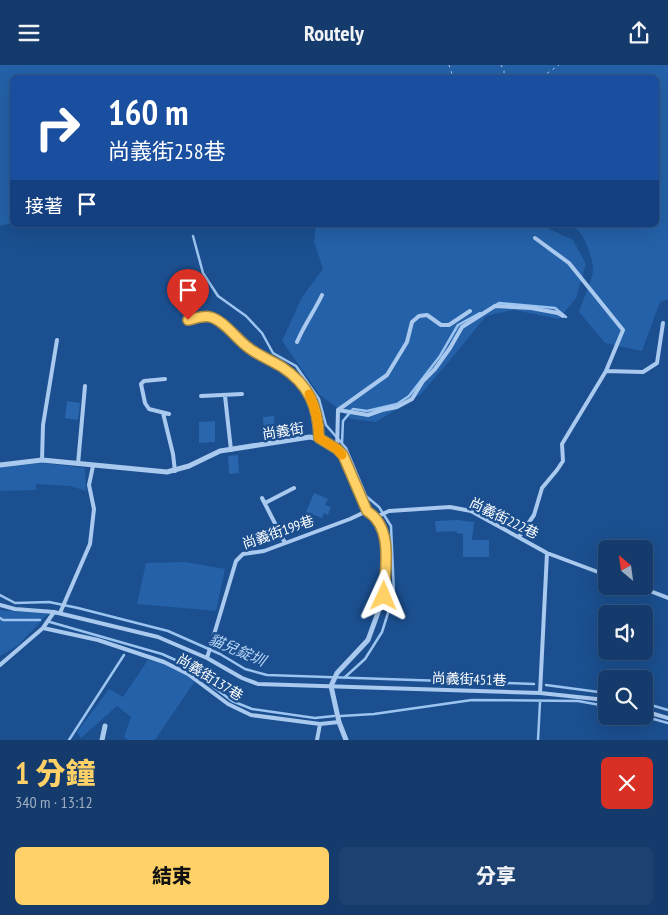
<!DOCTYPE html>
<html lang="zh-TW">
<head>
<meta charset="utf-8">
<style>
  :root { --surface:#143b6b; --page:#1d4271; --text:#f1f3f6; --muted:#9dadc1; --line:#33557e; --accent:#ffd166 }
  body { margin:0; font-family:"PT Sans Narrow","Noto Sans TC",sans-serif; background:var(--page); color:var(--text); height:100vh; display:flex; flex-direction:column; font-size:19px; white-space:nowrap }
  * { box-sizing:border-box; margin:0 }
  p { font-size:16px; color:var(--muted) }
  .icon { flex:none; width:28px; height:28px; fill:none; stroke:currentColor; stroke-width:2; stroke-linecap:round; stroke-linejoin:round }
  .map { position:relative; height:675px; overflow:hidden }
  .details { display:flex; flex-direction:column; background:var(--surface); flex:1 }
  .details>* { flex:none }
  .banner { position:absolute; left:10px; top:10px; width:649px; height:152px; border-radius:8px; box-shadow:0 5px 20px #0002,0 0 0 1px var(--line); background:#1a4fa0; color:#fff; overflow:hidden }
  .needle { width:32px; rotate:331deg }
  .fabs { position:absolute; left:598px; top:475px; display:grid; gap:10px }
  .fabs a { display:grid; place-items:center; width:55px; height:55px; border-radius:8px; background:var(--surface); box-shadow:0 5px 20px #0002,0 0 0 1px var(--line); font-size:25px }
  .pin { position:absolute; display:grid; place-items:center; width:42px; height:42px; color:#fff; margin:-51px -21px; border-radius:50% 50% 50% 0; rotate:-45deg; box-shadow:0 0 5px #0007 }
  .pin .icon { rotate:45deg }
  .me { position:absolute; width:55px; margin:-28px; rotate:1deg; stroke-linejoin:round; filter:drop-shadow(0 0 4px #0008) }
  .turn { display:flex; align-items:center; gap:18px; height:105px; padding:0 15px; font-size:22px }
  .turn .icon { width:65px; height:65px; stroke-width:2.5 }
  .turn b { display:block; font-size:35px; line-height:42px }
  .then { display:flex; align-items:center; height:48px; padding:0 15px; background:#0003; gap:10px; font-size:19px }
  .round { display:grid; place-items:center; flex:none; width:52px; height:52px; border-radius:8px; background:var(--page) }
  .overview { display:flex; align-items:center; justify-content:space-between; height:85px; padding:0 15px }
  h1 { font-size:30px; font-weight:800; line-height:38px; color:var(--accent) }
  .cta { display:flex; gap:10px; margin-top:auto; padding:10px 15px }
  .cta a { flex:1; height:58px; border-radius:8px; background:var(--accent); color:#111; font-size:20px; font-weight:800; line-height:58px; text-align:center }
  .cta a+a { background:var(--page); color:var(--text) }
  header { display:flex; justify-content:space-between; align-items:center; height:65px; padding:0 15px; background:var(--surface); font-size:22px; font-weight:800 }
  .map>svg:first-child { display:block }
  .green { fill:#2461a8 }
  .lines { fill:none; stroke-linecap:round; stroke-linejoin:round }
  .stream { stroke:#9cc4f0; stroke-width:2.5 }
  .building { fill:#2a66ad }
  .path { stroke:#a9c9ee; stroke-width:1; stroke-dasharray:2.5 4; stroke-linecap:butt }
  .service { stroke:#a9c9ee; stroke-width:4 }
  .minor { stroke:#a9c9ee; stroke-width:5 }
  .route-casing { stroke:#a68842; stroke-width:12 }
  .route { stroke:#ffd166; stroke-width:9 }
  .slow { stroke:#f59e0b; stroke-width:9 }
  .labels { text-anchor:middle; stroke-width:5; stroke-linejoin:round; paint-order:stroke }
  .street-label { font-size:14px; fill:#fff; stroke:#1b4f8f }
  .water-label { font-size:15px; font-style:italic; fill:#b5d3f5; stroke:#1b4f8f }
</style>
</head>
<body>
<header><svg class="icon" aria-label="menu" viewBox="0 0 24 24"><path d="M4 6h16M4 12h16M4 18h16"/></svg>Routely<svg class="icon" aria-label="share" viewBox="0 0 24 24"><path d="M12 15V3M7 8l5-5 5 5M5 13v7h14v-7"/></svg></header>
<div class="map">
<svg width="668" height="675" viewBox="0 0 668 675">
  <rect width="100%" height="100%" fill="#1b4f8f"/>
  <!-- green -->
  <path class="green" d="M0 0H668V234L660 237 642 286 605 278 579 247C582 237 593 213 593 205 593 192 583 164 571 160H656V12H12V158L0 161Z
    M316 160H541L573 175 586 199 576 233 559 254 514 245 486 251 456 288 421 329 376 357 351 354 319 329 282 276 302 232 323 204 314 176Z
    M43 398 85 403 86 426 71 421 36 419V425L0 426V402Z
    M186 497 225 504 216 546 137 539 146 498Z
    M0 545 48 549 17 581 0 591Z
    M148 595 167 599 195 616 155 675H128L124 672 131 652 117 641 81 673 77 667 109 624 123 632Z"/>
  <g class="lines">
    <!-- stream -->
    <path class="stream" d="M193 171 203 208 218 231 246 251 262 268 273 288 296 301 319 334 326 360 346 383 366 431 379 442 391 461 394 529 382 567 365 594 344 613
      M494 241 499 238 555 243 566 252
      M342 378 343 356 353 344 367 346 397 339 409 331 440 291 458 260 480 248
      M0 530 15 538 49 537 78 543 168 566 220 589 245 604 267 610 534 619
      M0 553 3 555H40
      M50 557 162 589 182 598 232 636 252 644 315 653 334 651
      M546 620 606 628
      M644 638 668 645
      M341 651 374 649 472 635 578 636 606 641
      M643 651 668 658
      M69 675 124 590
      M538 675 540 637"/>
  </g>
  <!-- building -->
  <path class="building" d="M67 336 80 338 78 355 65 353Z
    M274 351 275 368 264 369 263 352Z
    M215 356V377L199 378V357Z
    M238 390 239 408 229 409 228 391Z
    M314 428 328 434 325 440 331 442 328 450 324 448 322 453 306 447Z
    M457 455 474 457 472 475H489V492H463V469L456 468 457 466 436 467 435 456Z"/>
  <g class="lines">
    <!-- path -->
    <path class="path" d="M449 0 453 12
      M501 0 504 5V12
      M542 12 559 0"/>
    <!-- service -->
    <path class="service" d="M188 255 210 252C225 261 235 275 250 284 292 311 317 314 319 373
      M297 277C304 260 314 247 322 230
      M606 306 643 307 657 298 663 258
      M165 314 144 316 141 319 145 338 149 344 169 349
      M201 331 242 329
      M225 331 231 385
      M338 345 368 350 382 345 397 342 412 334 423 316 435 304 450 283 462 262 495 241 531 243 558 248 563 251
      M338 345 387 310 407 277 412 257 419 251 427 250 441 260H449L470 246
      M163 348 173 389 175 406
      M337 384 338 345
      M42 395 43 360 57 275
      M78 399 85 321
      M262 433 285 478
      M265 438 294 423
      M376 452 389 446 450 442 471 446 547 488 606 510
      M519 472 534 450 542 423 557 405 563 396 562 379 606 306 623 265 569 198 535 173
      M637 521 668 533
      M0 540 15 544 54 547 158 572 207 593 242 613 258 619 540 628 606 635
      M60 548 90 479 94 444 89 420 93 401
      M43 563 98 575 164 597 188 609 228 639 251 650 320 659 339 657
      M207 593 236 496 243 489 264 486 350 454 367 446
      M0 600 43 563 54 547
      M540 628 547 488
      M644 646 668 653
      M317 675 320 659"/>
    <!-- minor -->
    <path class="minor" d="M0 400 42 395 167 407 189 401 220 386 310 372C323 374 334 380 343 391L367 446 376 452 382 461 385 476 384 531 368 575 337 608 331 621 339 657 346 675
      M102 675 105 661"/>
  </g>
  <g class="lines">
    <!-- route casing -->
    <g class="route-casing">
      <path id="route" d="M188 255C194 254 204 250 210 252 224 255 237 275 249 283 259 291 271 295 282 302 309 320 318 341 319 373L337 384 343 390 367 446C394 463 385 503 384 531"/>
    </g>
    <!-- route -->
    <use href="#route" class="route"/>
    <!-- slow -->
    <path class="slow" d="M309 329C316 344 318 356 319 373L337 384 342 390"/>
  </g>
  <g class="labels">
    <!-- street labels -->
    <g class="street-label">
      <text transform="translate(283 366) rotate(-9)" y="5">尚義街</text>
      <text transform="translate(504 453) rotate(26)" y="5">尚義街222巷</text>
      <text transform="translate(278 467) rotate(-19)" y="5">尚義街199巷</text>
      <text transform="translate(210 612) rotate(32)" y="5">尚義街137巷</text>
      <text transform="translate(469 614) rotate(2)" y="5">尚義街451巷</text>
    </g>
    <!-- water labels -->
    <g class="water-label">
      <text transform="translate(237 585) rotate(23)" y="5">貓兒錠圳</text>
    </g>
  </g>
</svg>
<div class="fabs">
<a><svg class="needle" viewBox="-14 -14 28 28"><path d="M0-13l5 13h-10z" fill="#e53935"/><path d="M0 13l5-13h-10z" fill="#9dadc1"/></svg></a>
<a><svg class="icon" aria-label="sound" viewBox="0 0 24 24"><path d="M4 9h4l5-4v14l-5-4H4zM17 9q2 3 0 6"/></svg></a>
<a><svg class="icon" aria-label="search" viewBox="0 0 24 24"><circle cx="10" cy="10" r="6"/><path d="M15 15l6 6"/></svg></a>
</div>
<div class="pin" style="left:188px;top:255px;background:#d93025"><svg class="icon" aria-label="arrive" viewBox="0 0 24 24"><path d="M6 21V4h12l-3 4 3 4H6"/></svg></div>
<svg class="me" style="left:384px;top:531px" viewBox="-20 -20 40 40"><path d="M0-17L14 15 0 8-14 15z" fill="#ffd166" stroke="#fff" stroke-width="4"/></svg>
<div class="banner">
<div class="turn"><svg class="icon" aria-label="right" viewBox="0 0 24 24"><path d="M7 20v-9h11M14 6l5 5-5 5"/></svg><div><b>160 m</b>尚義街258巷</div></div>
<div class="then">接著<svg class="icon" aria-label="arrive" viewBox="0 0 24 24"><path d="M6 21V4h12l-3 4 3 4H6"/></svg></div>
</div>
</div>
<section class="details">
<div class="overview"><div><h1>1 分鐘</h1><p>340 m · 13:12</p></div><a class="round" style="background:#d93025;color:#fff"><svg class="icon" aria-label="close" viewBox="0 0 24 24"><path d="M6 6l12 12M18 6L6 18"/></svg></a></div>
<div class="cta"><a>結束</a><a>分享</a></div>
</section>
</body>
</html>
